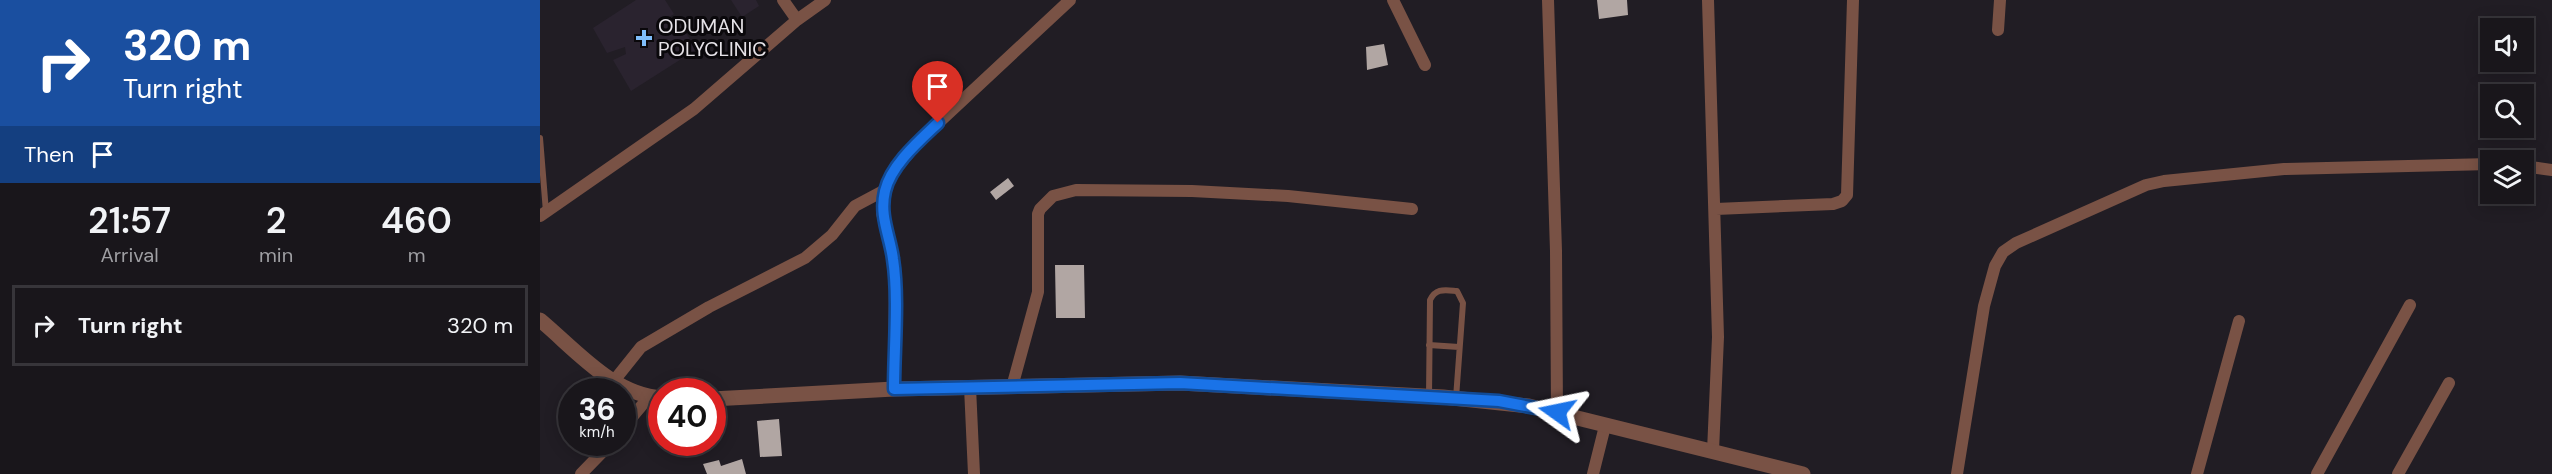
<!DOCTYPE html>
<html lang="en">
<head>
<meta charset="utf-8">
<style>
  :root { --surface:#19161b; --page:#221f24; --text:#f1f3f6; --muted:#9f9fa3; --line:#37353a }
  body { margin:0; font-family:"DM Sans",sans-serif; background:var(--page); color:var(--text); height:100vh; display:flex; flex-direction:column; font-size:22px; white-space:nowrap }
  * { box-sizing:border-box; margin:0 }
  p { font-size:20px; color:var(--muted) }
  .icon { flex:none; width:33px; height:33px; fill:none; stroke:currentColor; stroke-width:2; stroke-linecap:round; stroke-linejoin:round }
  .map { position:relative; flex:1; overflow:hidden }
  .sheet { display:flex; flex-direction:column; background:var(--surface); width:540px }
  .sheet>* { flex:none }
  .banner { background:#1a4fa0; color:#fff; overflow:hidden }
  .fabs { position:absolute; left:1940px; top:18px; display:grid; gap:12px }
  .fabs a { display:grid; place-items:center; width:54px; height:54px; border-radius:0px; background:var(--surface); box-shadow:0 3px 15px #0003,0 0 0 2px var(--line); font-size:30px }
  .speed { position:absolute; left:18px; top:378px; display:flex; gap:12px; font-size:30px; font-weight:700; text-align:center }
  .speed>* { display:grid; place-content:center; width:78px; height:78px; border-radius:50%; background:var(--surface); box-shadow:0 3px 15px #0003,0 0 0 2px var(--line); line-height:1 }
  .speed small { font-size:15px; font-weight:400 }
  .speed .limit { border:9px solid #d22; background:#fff; color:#111 }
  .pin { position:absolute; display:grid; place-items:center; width:51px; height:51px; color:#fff; margin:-62px -26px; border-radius:50% 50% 50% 0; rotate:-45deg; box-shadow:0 0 6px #0007 }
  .pin .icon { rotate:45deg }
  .me { position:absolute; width:66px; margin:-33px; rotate:282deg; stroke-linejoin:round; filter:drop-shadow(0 0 4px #0008) }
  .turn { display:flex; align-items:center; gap:21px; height:126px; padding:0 24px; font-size:27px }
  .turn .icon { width:78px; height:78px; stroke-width:2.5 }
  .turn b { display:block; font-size:42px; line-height:51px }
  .then { display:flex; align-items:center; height:57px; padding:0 24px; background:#0003; gap:12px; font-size:22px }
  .eta { display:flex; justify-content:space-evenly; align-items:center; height:102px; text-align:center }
  .eta b { font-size:36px; font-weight:600; line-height:42px }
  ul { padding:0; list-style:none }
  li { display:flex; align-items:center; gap:18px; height:81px; margin:0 12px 9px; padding:0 12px; border:3px solid var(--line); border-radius:0px }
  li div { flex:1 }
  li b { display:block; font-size:22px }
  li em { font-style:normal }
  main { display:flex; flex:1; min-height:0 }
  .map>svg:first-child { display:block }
  .built { fill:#2a232f }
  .building { fill:#b1a6a3 }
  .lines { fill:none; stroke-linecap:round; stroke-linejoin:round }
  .service { stroke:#795245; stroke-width:6 }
  .minor { stroke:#795245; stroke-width:12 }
  .tertiary { stroke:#795245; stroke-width:15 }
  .route-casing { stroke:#114b97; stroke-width:15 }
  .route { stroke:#1a73e8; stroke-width:10 }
  .poi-dot { fill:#7fbdf9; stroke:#0a080b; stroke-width:2 }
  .labels { text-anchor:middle; stroke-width:6; stroke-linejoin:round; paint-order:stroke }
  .poi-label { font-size:20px; fill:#e5e2e7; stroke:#0a080b; text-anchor:start }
</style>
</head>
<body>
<main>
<section class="sheet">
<div class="banner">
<div class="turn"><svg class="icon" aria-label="right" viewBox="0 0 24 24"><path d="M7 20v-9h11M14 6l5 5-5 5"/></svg><div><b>320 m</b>Turn right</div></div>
<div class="then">Then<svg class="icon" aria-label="arrive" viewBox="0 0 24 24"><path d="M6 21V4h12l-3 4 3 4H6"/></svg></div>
</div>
<div class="eta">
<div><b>21:57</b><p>Arrival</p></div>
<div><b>2</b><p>min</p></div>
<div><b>460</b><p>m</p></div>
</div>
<ul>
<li><svg class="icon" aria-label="right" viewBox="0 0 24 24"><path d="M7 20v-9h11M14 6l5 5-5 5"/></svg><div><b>Turn right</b></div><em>320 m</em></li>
</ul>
</section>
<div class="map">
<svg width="2012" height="474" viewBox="0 0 2012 474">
  <rect width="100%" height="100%" fill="#211d24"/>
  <!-- built -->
  <path class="built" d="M96 0H125L134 14 126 19 129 25 138 22 157 49 91 91 73 60 86 54 85 47 67 53 53 28Z
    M191 0H216L219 6 202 17Z"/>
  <!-- building -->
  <path class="building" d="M1057 0H1087L1088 15 1059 19Z
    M844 44 848 65 827 70 826 47Z
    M468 178 474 186 456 200 450 192Z
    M515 265H544L545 318H516Z
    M239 419 242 456 220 457 217 421Z
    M202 459 206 474H167L163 464 179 460 181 466Z"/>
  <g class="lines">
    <!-- service -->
    <path class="service" d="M0 138 6 212
      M889 345 919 347
      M889 396 890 300C896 288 904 290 917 291L923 303 916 398"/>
    <!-- minor -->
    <path class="minor" d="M243 0 257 20
      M853 0 885 65
      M1008 0 1016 251 1017 412
      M1168 0 1178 337 1173 451
      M1458 30 1460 0
      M1983 166 2012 170
      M1176 209 1293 204 1302 201 1307 195 1313 0
      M0 216 154 109 257 20 285 0
      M73 382 101 347 169 307 265 258 292 235 315 206 345 190
      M430 387 434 474
      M472 387 498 292V214L500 209 513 196 536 190 652 191 748 196 872 209
      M354 389 355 279 354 260 342 213 345 190 355 169 382 138 530 0
      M82 429 109 397
      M41 474 72 442
      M1053 474 1065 426
      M1417 474 1444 306 1455 266 1463 252 1476 243 1606 185 1624 181 1744 169 1950 164
      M1657 474 1699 321
      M1777 474 1870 305
      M1858 474 1909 383"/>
    <!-- tertiary -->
    <path class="tertiary" d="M0 320C36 350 73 395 122 398
      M172 399 354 389 640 383 903 397 989 406 1263 474"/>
  </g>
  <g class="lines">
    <!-- route casing -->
    <g class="route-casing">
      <path id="route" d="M398 123C379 141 351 165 345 191 339 216 350 236 353 259 359 298 354 349 354 389L640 383 959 401 1017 412"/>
    </g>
    <!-- route -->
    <use href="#route" class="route"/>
  </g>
  <!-- markers -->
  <path class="poi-dot" d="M101 29h6v6h6v6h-6v6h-6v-6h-6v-6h6z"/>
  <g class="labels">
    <!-- poi labels -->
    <g class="poi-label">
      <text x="118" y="33">ODUMAN<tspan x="118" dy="23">POLYCLINIC</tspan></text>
    </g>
  </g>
</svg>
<div class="fabs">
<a><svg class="icon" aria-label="sound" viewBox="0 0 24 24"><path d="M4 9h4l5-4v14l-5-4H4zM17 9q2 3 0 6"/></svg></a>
<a><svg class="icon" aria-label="search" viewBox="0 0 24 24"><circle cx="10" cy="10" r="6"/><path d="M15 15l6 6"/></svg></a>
<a><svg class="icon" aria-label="layers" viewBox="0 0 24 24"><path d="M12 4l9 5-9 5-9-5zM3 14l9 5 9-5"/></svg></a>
</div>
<div class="speed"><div>36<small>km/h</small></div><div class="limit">40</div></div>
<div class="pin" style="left:398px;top:123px;background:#d93025"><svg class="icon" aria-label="arrive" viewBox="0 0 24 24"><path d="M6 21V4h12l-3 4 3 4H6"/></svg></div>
<svg class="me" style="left:1017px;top:412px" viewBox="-20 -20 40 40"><path d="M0-17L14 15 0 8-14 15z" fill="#1a73e8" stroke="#fff" stroke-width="4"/></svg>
</div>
</main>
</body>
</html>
